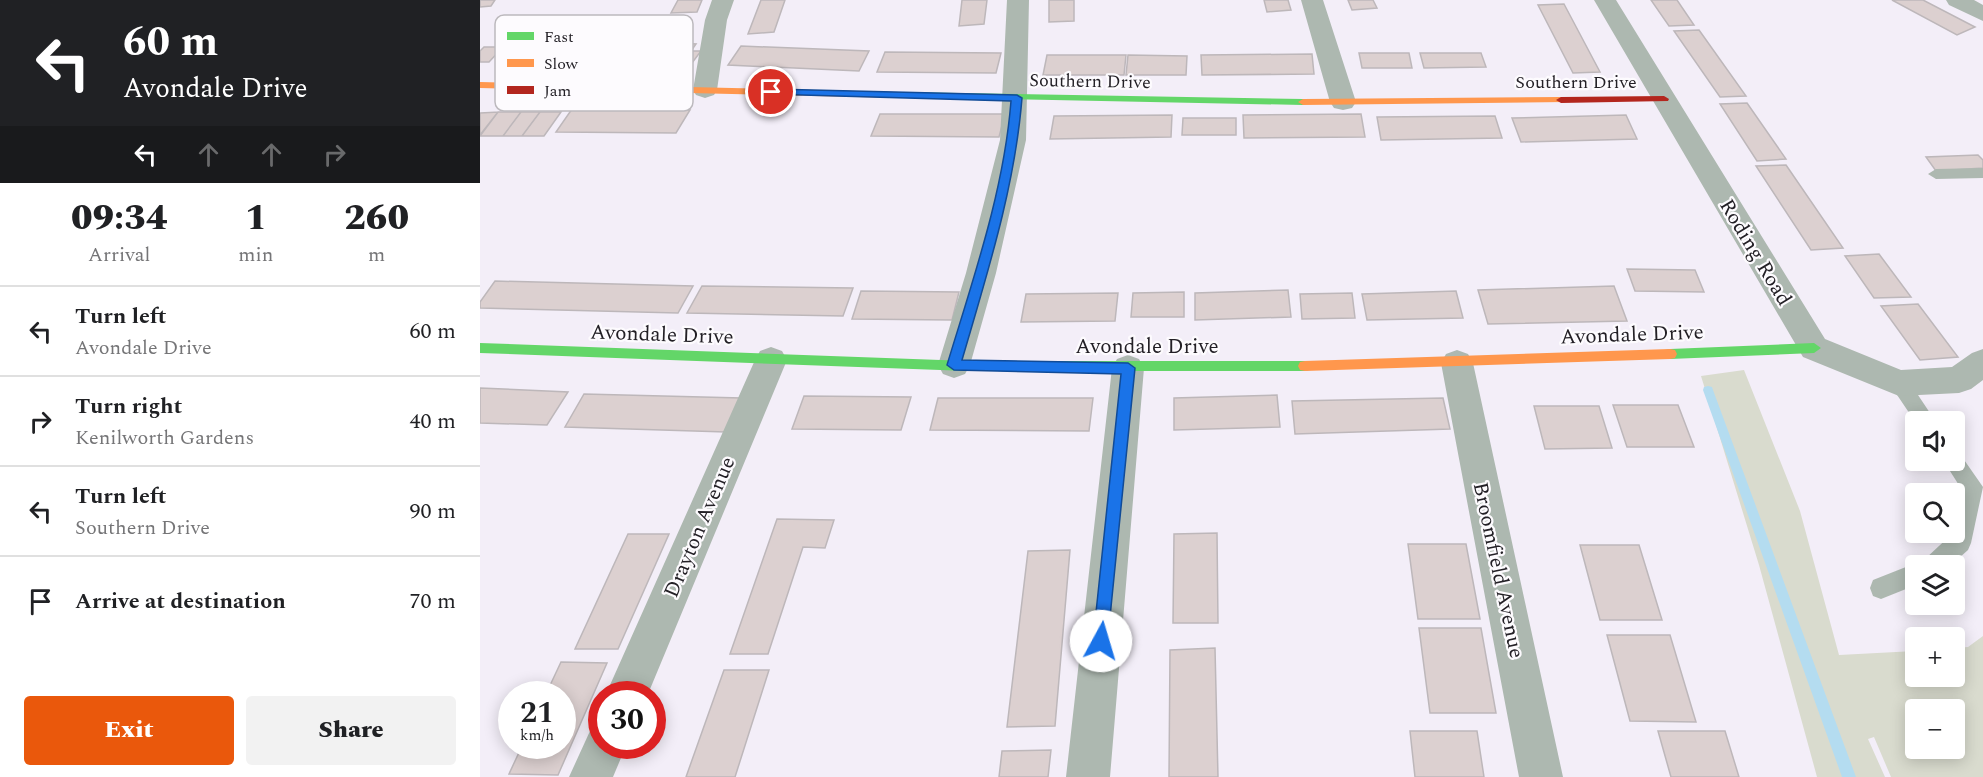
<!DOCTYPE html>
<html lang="en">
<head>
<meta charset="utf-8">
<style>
  :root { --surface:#fff; --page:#f2f2f2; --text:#202124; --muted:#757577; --line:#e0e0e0; --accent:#ea580c }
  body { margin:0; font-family:Spectral,serif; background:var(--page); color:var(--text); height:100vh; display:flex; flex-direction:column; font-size:22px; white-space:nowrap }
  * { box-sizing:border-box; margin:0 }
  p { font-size:20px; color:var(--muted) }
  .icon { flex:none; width:33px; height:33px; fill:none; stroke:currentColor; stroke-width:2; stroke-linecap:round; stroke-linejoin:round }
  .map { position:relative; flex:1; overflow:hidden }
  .details { display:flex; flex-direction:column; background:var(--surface); width:480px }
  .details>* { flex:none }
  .top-card { background:#202124; color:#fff; overflow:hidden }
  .fabs { position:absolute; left:1425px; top:411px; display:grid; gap:12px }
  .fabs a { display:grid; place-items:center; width:60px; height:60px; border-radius:6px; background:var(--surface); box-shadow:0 3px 15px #0003; font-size:30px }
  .speed { position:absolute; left:18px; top:681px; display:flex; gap:12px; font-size:30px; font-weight:700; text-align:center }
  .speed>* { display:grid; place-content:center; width:78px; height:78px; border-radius:50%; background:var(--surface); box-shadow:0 3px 15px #0003; line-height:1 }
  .speed small { font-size:15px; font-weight:400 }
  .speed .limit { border:9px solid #d22; background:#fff; color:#111 }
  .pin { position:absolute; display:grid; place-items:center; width:51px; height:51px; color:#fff; margin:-26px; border:3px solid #fff; border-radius:50%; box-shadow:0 2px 6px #0007 }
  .me { position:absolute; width:66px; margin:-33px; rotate:6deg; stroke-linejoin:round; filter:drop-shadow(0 0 4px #0008) }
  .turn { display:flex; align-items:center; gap:21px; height:126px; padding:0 24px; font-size:27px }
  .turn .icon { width:78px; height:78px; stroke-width:2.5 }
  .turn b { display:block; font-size:42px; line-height:51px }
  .lanes { display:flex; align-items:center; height:57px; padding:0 24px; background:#0003; justify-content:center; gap:30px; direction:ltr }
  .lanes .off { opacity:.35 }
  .eta { display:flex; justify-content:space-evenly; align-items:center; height:102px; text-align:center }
  .eta b { font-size:36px; font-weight:800; line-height:42px }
  .cta { display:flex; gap:12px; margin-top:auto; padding:12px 24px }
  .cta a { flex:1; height:69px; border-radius:6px; background:var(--accent); color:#fff; font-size:24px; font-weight:800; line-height:69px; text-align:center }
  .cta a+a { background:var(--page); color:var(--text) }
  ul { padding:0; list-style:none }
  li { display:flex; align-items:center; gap:18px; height:90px; padding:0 24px; border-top:2px solid var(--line) }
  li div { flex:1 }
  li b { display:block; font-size:22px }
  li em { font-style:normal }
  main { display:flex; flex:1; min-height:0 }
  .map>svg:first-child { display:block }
  .green { fill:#d9dbce; fill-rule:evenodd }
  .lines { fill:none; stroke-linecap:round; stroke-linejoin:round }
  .stream { fill:#b4dcf0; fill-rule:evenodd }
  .building { fill:#dcd0d0; stroke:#bdb7ba; stroke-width:1.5 }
  .lane { fill:#adb8b0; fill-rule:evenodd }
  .street { fill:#adb8b0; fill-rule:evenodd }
  .fast { fill:#63d668; fill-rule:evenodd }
  .slow { fill:#ff974d; fill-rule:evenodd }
  .jam { fill:#b3261e; fill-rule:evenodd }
  .route { fill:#1a73e8; stroke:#114b97; stroke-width:1.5 }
  .labels { text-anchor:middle; stroke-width:4.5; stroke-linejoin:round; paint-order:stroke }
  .far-street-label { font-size:18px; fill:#232026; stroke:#fdfbfe }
  .street-label { font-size:21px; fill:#232026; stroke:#fdfbfe }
  .key { fill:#fdfbfe; stroke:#bcb9bd; stroke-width:1.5 }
  .key-label { font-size:16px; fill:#232026 }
</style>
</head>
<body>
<main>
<section class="details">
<div class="top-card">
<div class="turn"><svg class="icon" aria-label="left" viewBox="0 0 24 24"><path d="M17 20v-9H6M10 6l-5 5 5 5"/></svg><div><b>60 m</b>Avondale Drive</div></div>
<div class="lanes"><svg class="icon" aria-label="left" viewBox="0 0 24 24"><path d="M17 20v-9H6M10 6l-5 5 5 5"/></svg><svg class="icon off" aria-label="ahead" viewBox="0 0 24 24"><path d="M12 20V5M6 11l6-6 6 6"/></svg><svg class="icon off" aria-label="ahead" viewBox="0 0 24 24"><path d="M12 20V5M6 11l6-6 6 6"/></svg><svg class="icon off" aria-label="right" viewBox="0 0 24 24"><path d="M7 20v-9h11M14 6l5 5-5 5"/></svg></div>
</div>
<div class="eta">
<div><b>09:34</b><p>Arrival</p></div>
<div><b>1</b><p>min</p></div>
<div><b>260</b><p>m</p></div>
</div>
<ul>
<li><svg class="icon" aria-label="left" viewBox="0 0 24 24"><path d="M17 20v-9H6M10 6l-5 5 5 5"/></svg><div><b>Turn left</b><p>Avondale Drive</p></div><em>60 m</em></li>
<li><svg class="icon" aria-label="right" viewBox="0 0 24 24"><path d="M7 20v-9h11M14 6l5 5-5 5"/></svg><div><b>Turn right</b><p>Kenilworth Gardens</p></div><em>40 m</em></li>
<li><svg class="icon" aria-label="left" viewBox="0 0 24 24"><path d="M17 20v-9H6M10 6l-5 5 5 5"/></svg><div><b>Turn left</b><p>Southern Drive</p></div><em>90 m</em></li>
<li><svg class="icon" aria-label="arrive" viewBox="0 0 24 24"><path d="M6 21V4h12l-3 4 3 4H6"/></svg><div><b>Arrive at destination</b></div><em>70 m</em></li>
</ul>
<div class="cta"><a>Exit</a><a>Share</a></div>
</section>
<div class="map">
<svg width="1503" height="777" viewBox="0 0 1503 777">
  <rect width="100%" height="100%" fill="#f3eef8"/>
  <!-- green -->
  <path class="green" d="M1264 370 1320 511 1359 655 1435 651 1436 676H1474L1475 648 1488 647 1503 636V777H1411L1394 737 1388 739 1405 777H1337L1279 565 1221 376ZM1436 710H1474V748H1436Z"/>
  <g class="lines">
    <!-- stream -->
    <path class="stream" d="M1228 386 1232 387 1233 390 1376 777H1362L1223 390 1224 387Z"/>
  </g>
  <!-- building -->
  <path class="building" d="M0 0H15L11 6 0 7Z
    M198 0H222L217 12 191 13Z
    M281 0H305L294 32 268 34Z
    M482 0H507L504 24 479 26Z
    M569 0H594V21L569 22Z
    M784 0H808L811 10 787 12Z
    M868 0H893L897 8 872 10Z
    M1171 0H1197L1214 25 1189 26Z
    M1412 0H1443L1495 27 1477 35Z
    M1084 4 1120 72 1093 73 1058 5Z
    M1219 30 1266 96 1240 97 1194 31Z
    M198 43 216 44 211 51H221L209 67 181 66Z
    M261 46 389 51 379 71 248 65Z
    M4 47H23L9 62H0V51Z
    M405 52 521 53 516 73 397 72Z
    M879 53H929L932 68H882Z
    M940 53H1001L1006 67 944 68Z
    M832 54 834 74 722 75 721 55Z
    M567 55H646L644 75H563Z
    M648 55 707 56 706 75H646Z
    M1267 103 1306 159 1277 161 1240 104Z
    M92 109 210 110 196 133 76 132Z
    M18 112 0 135V113Z
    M18 112H41L23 136H0Z
    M41 112H60L42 136H23Z
    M60 112H81L64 136H42Z
    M400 114H525L519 137 391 136Z
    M881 114 885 137 764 138 763 115Z
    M692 115 691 137 570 139 574 116Z
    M1146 115 1157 139 1041 142 1032 118Z
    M1015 116 1022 138 901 140 897 117Z
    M703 118H756V135H702Z
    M1498 155 1503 160V168L1456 171 1446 157Z
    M1306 165 1363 248 1331 250 1276 166Z
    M1399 254 1431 297 1394 298 1365 256Z
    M1147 269 1215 270 1224 292 1155 291Z
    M15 281 213 286 198 313 0 308V302Z
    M222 286 373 288 363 316 207 313Z
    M1134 286 1147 321 1008 324 998 290Z
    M808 290 811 317 715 320V293Z
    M381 291 479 292 472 320 372 319Z
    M976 291 983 318 887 320 882 294Z
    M704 292V317H651L653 293Z
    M638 293 635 321 541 322 546 294Z
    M872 293 875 318 822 319 820 294Z
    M1438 304 1478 357 1440 360 1401 306Z
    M0 388 88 392 67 425 0 423Z
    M104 394 261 398 246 432 85 427Z
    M797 395 800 427 694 430V398Z
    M324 396 431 397 421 430 312 429Z
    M458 398H613L609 431 450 430Z
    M963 398 970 429 815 434 812 401Z
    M1133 405H1198L1214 447H1147Z
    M1054 406H1119L1132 448 1065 449Z
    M297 519 354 520 345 548 323 547 288 654H250Z
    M737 533 738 623H693L694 534Z
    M148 534H189L138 649H95Z
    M928 544H986L1000 619H938Z
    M1100 545H1159L1182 620H1120Z
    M590 550 575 726 527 727 548 551Z
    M939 628H1001L1016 713H950Z
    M1127 635H1190L1216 722 1150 721Z
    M735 648 738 777H689L690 650Z
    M81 662 127 663 78 775 29 774 42 746H82V694H66Z
    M244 670H289L255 777H206Z
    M930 731H997L1004 777H935Z
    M1178 731H1245L1259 777H1191Z
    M571 750 568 777H519L522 751Z"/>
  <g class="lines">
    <!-- lane -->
    <path class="lane" d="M1503 168V178L1456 179 1448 174 1456 169Z
      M1419 375 1426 377 1456 422 1436 423 1409 383 1412 377Z
      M1474 452 1480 454 1503 487 1491 543 1488 550 1470 566H1442L1445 559 1474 532 1482 490 1463 460H1474Z
      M1436 563 1442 566H1436V585L1401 599 1393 596 1390 588 1393 580Z"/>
    <!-- street -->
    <path class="street" d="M232 0H254L247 20 237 90 234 95 225 98 216 95 213 90 225 20Z
      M527 0H549L546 140 516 273 490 365 485 374 474 378 463 374 458 365 486 273 520 140Z
      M821 0H843L876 102 872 108 863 110 854 108 850 102Z
      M1114 0H1136L1345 339 1421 370 1472 367 1492 353 1503 349V380L1491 389 1479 393 1419 396 1323 357Z
      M1466 0H1494L1503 5V21L1469 5Z
      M291 347 302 351 307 360 168 694H126L275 360 280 351Z
      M977 350 988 354 993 363 1083 777H1039L961 363 966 354Z
      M648 355 659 359 664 368 630 777H586L632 368 637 359Z
      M122 726V746H146L133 777H89L110 731Z"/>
    <!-- fast -->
    <path class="fast" d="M419 92 823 99 828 102 823 105 415 97V93Z
      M0 343 488 361H825L830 362 832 366 830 370 825 371H488L0 353Z
      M1334 343 1341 348 1334 353 1190 359 1185 358 1183 354 1185 350 1190 349Z"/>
    <!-- slow -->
    <path class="slow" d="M0 82 419 92 424 95 419 98 0 88Z
      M1081 97 1086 100 1085 102 823 105 818 102 823 99Z
      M1190 349 1195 350 1197 354 1195 358 1190 359 825 371 820 370 818 366 820 362 825 361Z"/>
    <!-- jam -->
    <path class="jam" d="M1184 96 1189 99 1188 101 1081 103 1076 100 1081 97Z"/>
  </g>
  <!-- route -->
  <path class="route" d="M291 89 537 95 542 98C535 187 507 274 482 360L648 363 655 368 627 647 621 649 616 647 613 641 641 374 474 370 467 365C493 279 524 191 531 101L288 94V90Z"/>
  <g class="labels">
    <!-- far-street labels -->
    <g class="far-street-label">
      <text transform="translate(610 81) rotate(1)" y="6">Southern Drive</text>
      <text x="1096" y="88">Southern Drive</text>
    </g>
    <!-- street labels -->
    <g class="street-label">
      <text transform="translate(1276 252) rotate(59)" y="7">Roding Road</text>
      <text transform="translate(182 334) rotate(2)" y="7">Avondale Drive</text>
      <text transform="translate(1152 334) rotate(-2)" y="7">Avondale Drive</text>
      <text x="667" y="353">Avondale Drive</text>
      <text transform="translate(219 527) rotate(-67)" y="7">Drayton Avenue</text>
      <text transform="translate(1019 570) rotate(78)" y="7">Broomfield Avenue</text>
    </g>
  </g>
  <!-- legend -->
  <rect x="15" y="15" width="198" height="96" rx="9" class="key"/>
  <rect x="27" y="32" width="27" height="8" fill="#63d668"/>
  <rect x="27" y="59" width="27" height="8" fill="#ff974d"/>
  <rect x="27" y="86" width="27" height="8" fill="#b3261e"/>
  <g class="key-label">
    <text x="64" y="42">Fast</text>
    <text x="64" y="69">Slow</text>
    <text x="64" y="96">Jam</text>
  </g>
</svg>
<div class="fabs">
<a><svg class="icon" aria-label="sound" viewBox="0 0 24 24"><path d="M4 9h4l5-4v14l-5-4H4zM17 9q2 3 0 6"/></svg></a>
<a><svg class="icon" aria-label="search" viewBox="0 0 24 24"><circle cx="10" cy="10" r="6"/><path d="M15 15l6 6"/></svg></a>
<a><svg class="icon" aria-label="layers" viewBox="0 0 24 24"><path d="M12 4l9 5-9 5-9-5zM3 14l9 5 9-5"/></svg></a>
<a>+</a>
<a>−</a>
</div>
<div class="speed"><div>21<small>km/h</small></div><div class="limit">30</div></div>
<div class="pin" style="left:291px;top:92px;background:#d93025"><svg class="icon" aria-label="arrive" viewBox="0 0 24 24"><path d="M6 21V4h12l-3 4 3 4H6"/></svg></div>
<svg class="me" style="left:621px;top:641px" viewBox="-20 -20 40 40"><circle r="19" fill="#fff"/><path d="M0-13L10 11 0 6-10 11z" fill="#1a73e8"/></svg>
</div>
</main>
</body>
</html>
